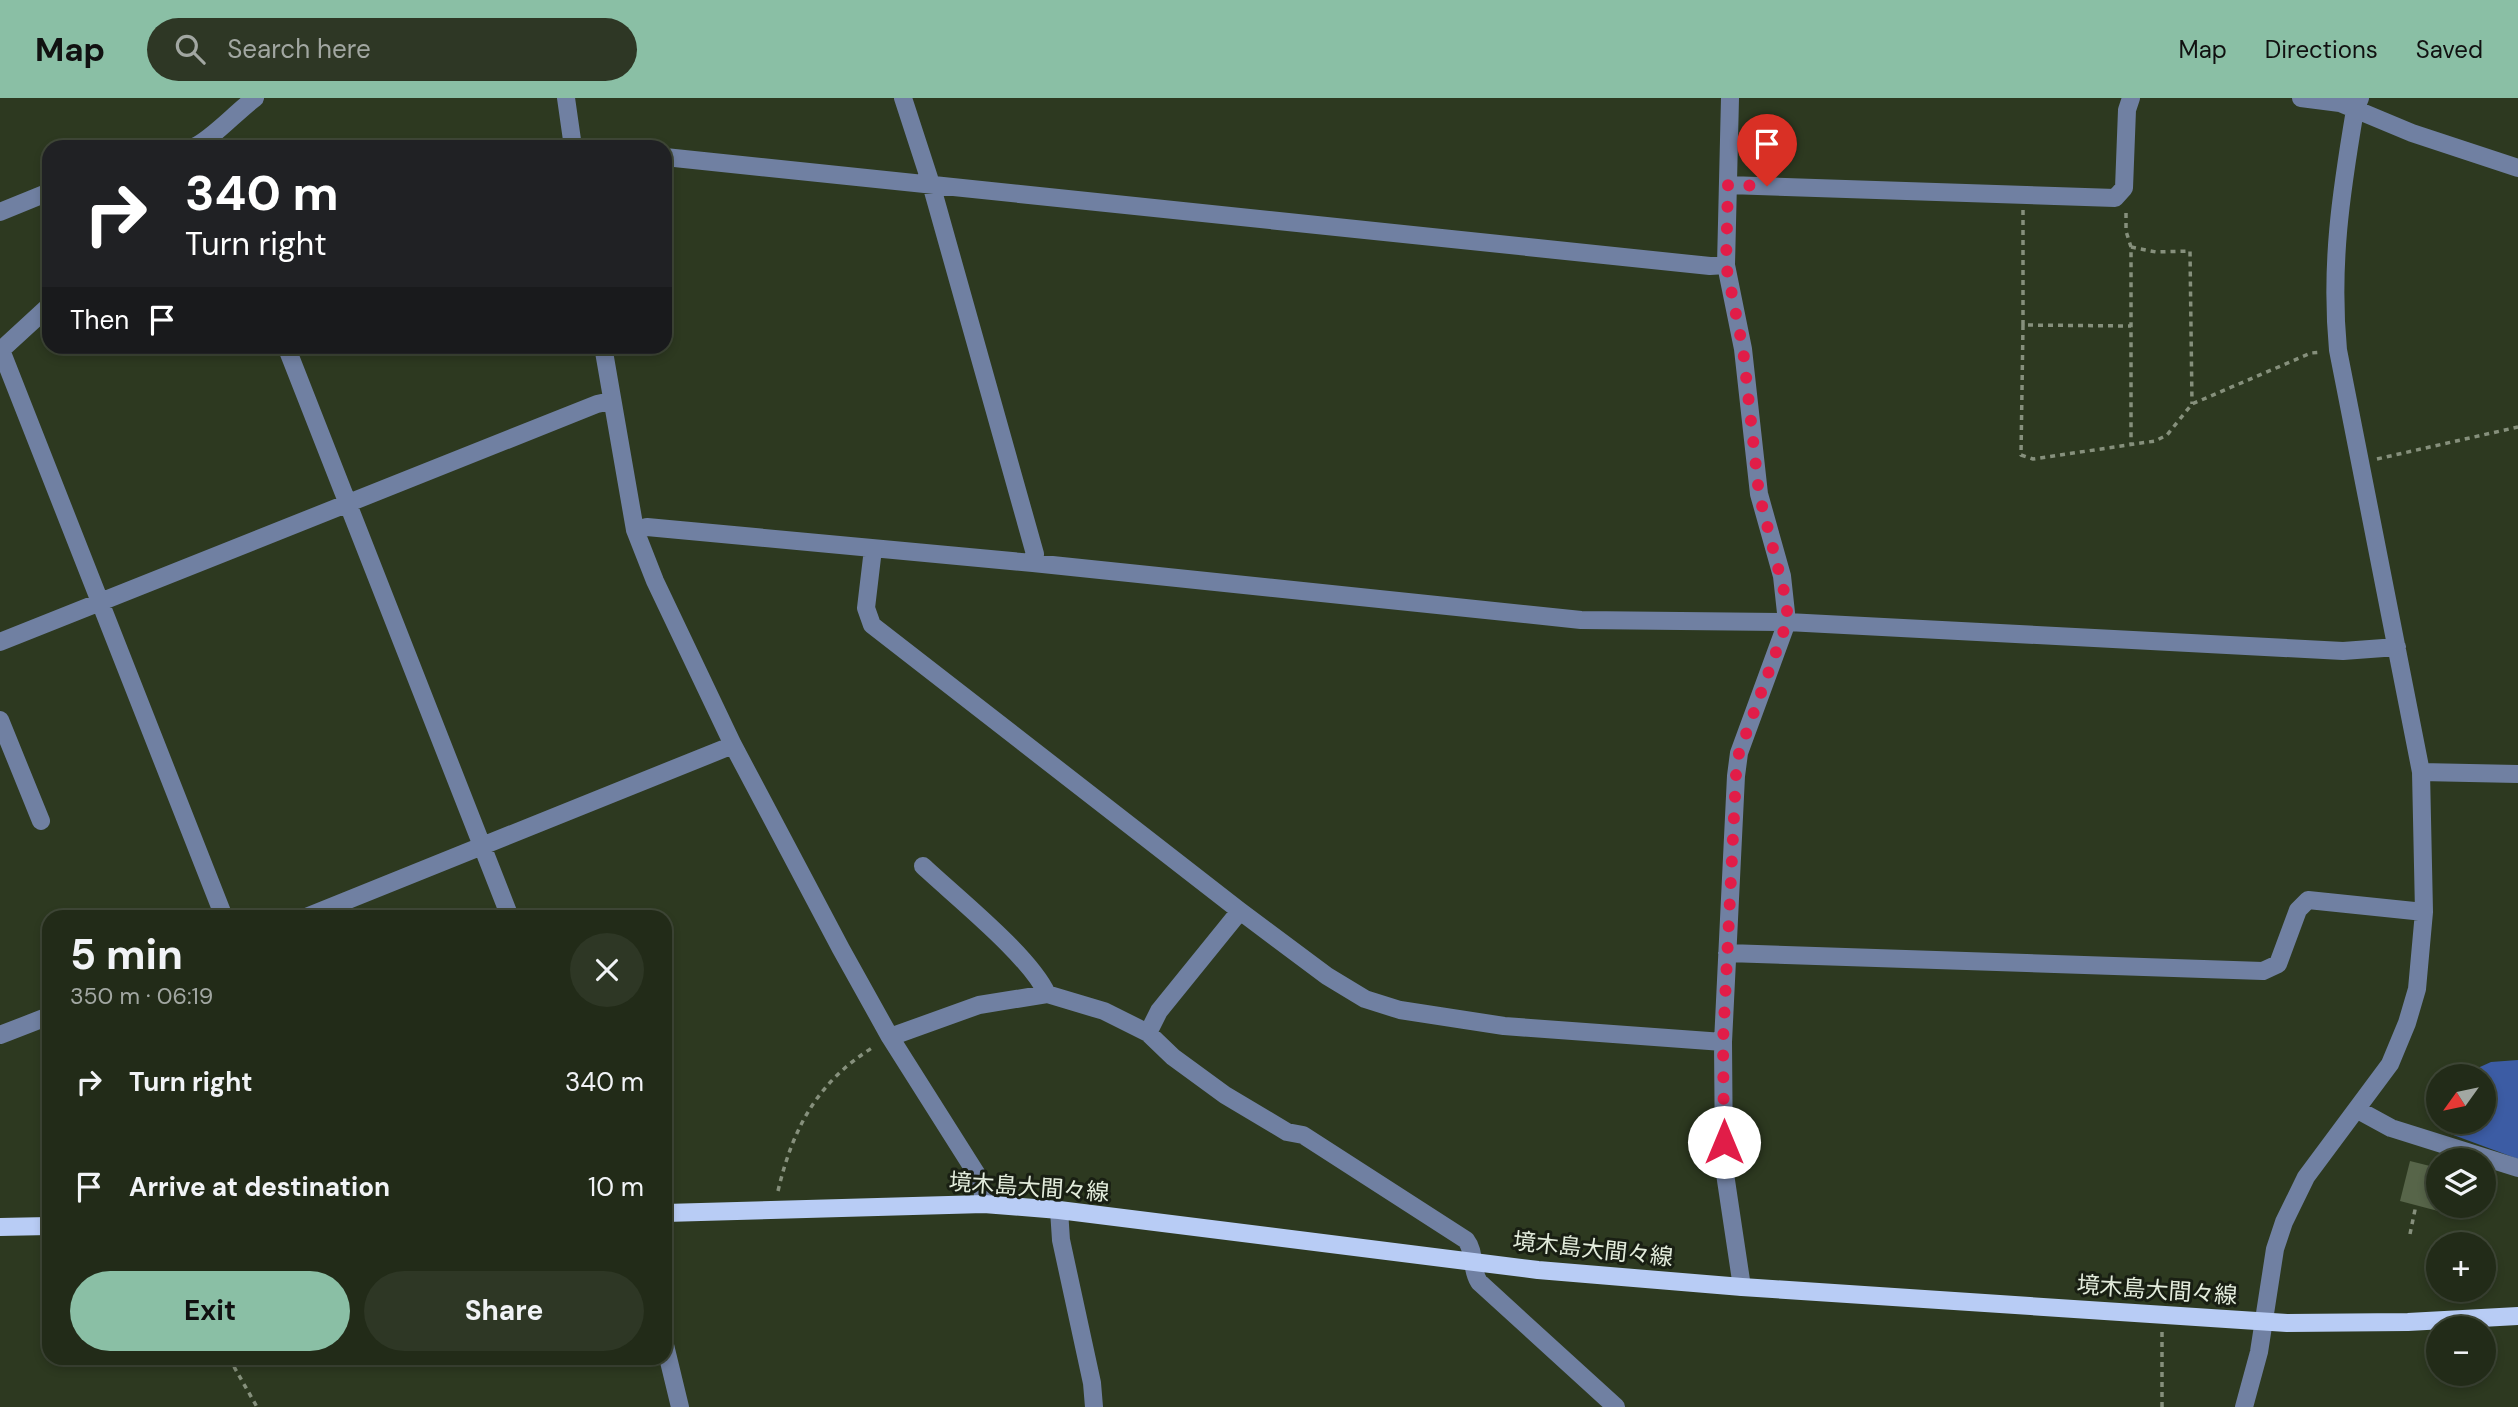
<!DOCTYPE html>
<html lang="en">
<head>
<meta charset="utf-8">
<style>
  :root { --surface:#222b18; --page:#2e3725; --text:#f1f3f6; --muted:#a2a7a2; --line:#3f4737; --accent:#8abfa5 }
  body { margin:0; font-family:"DM Sans","Noto Sans JP",sans-serif; background:var(--page); color:var(--text); height:100vh; display:flex; flex-direction:column; font-size:26px; white-space:nowrap }
  * { box-sizing:border-box; margin:0 }
  p { font-size:23px; color:var(--muted) }
  .icon { flex:none; width:38px; height:38px; fill:none; stroke:currentColor; stroke-width:2; stroke-linecap:round; stroke-linejoin:round }
  .map { position:relative; flex:1; overflow:hidden }
  .drawer { position:absolute; left:42px; top:812px; width:630px; height:455px; display:flex; flex-direction:column; background:var(--surface); border-radius:21px; box-shadow:0 4px 10px #0003,0 0 0 2px var(--line) }
  .drawer>* { flex:none }
  .top-card { position:absolute; left:42px; top:42px; width:630px; height:214px; border-radius:21px; box-shadow:0 4px 10px #0003,0 0 0 2px var(--line); background:#202124; color:#fff; overflow:hidden }
  .needle { width:46px; rotate:237deg }
  .fabs { position:absolute; left:2426px; top:966px; display:grid; gap:14px }
  .fabs a { display:grid; place-items:center; width:70px; height:70px; border-radius:50%; background:var(--surface); box-shadow:0 4px 10px #0003,0 0 0 2px var(--line); font-size:35px }
  .pin { position:absolute; display:grid; place-items:center; width:60px; height:60px; color:#fff; margin:-72px -30px; border-radius:50% 50% 50% 0; rotate:-45deg; box-shadow:0 0 7px #0007 }
  .pin .icon { rotate:45deg }
  .me { position:absolute; width:77px; margin:-38px; rotate:0deg; stroke-linejoin:round; filter:drop-shadow(0 0 5px #0008) }
  .turn { display:flex; align-items:center; gap:24px; height:147px; padding:0 28px; font-size:32px }
  .turn .icon { width:91px; height:91px; stroke-width:2.5 }
  .turn b { display:block; font-size:49px; line-height:60px }
  .then { display:flex; align-items:center; height:66px; padding:0 28px; background:#0003; gap:14px; font-size:26px }
  .round { display:grid; place-items:center; flex:none; width:74px; height:74px; border-radius:37px; background:var(--page) }
  .head { display:flex; align-items:center; justify-content:space-between; height:119px; padding:0 28px }
  h1 { font-size:42px; font-weight:700; line-height:52px }
  .action { display:flex; gap:14px; margin-top:auto; padding:14px 28px }
  .action a { flex:1; height:80px; border-radius:42px; background:var(--accent); color:#111; font-size:28px; font-weight:700; line-height:80px; text-align:center }
  .action a+a { background:var(--page); color:var(--text) }
  ul { padding:0; list-style:none }
  li { display:flex; align-items:center; gap:21px; height:105px; padding:0 28px }
  li div { flex:1 }
  li b { display:block; font-size:26px }
  li em { font-style:normal }
  header { display:flex; align-items:center; gap:42px; box-sizing:border-box; height:98px; padding:0 35px; background:var(--accent); color:#111 }
  header strong { font-size:33px }
  nav { display:flex; gap:38px; margin-inline-start:auto; font-size:24px }
  .search { width:490px; height:63px; background:var(--page); display:flex; align-items:center; gap:18px; box-sizing:border-box; padding:0 24px; border-radius:38px; color:var(--muted); font-size:26px }
  .map>svg:first-child { display:block }
  .water { fill:#3c5ca4 }
  .building { fill:#576549 }
  .lines { fill:none; stroke-linecap:round; stroke-linejoin:round }
  .path { stroke:#86907c; stroke-width:3.5; stroke-dasharray:5 5; stroke-linecap:butt }
  .minor { stroke:#7080a2; stroke-width:18 }
  .major { stroke:#b8ccf5; stroke-width:18 }
  .route { stroke:#e11d48; stroke-width:12; stroke-dasharray:0 21.6 }
  .labels { text-anchor:middle; stroke-width:6; stroke-linejoin:round; paint-order:stroke }
  .street-label { font-size:23px; fill:#e3ecdc; stroke:#191f13 }
</style>
</head>
<body>
<header>
<strong>Map</strong>
<div class="search"><svg class="icon" aria-label="search" viewBox="0 0 24 24"><circle cx="10" cy="10" r="6"/><path d="M15 15l6 6"/></svg>Search here</div>
<nav><a>Map</a><a>Directions</a><a>Saved</a></nav>
</header>
<div class="map">
<svg width="2518" height="1309" viewBox="0 0 2518 1309">
  <rect width="100%" height="100%" fill="#2d3920"/>
  <!-- water -->
  <path class="water" d="M2518 962V1061L2448 1035 2450 1024H2483V978H2460L2491 964Z"/>
  <!-- building -->
  <path class="building" d="M2410 1063 2438 1070V1113L2400 1103Z"/>
  <g class="lines">
    <!-- path -->
    <path class="path" d="M2023 112V227L2131 228
      M2126 115V133L2131 149V346
      M2131 149 2156 154 2190 153 2192 306
      M2023 227 2021 357 2033 361 2155 343 2167 337 2192 306 2311 255 2322 254
      M2377 361 2518 329
      M778 1093C793 1029 818 983 875 948
      M2410 1136 2416 1107
      M229 1260 257 1309
      M2162 1309V1234"/>
    <!-- minor -->
    <path class="minor" d="M566 0 573 49
      M903 0 931 86 1035 456 1033 465
      M1730 0 1726 167 1743 251 1759 396 1782 478 1787 524 1739 655 1736 678 1723 944 1724 1069 1742 1189
      M2301 0 2340 5 2412 35 2518 70
      M194 49C213 40 236 14 255 0
      M665 59 1710 168 1726 167
      M1728 87 2115 100 2124 90 2127 12 2131 0
      M0 114 49 94
      M49 208 1 252 224 819
      M286 248 510 819
      M603 248 635 432 655 483 733 647 841 851 890 939 976 1075 982 1089 984 1106
      M635 432 647 429 1033 465 1581 522 1787 524 2343 553 2397 549
      M873 451 866 510 872 527 1240 813 1327 878 1365 901 1400 912 1504 928 1723 944
      M0 544 597 306 611 303
      M0 622 41 723
      M2421 674 2518 676
      M923 768C956 799 1030 858 1047 896
      M306 819 733 647
      M1727 855 2263 873 2278 866 2298 812 2308 802 2424 814
      M1148 935 1159 913 1240 813
      M0 937 49 918
      M890 939 979 907 1047 896 1104 913 1148 935 1173 959 1225 997 1287 1034 1303 1037 1466 1142C1476 1155 1470 1170 1479 1184L1616 1309
      M2358 1012 2391 1030 2518 1070
      M1059 1112 1061 1142 1092 1285 1094 1309
      M665 1247 680 1309
      M2244 1309 2259 1254 2275 1151 2284 1124 2306 1079 2390 966 2407 925 2417 891 2424 814 2421 674 2338 252C2330 167 2341 95 2355 12L2360 0"/>
    <!-- major -->
    <path class="major" d="M665 1115 984 1106 1059 1112 1538 1172 1742 1189 2287 1225 2408 1224 2518 1218
      M0 1129 49 1128"/>
  </g>
  <g class="lines">
    <!-- route -->
    <path class="route" d="M1724 1044 1723 944 1736 677 1739 655 1787 524V505L1759 396 1743 251 1726 167 1728 87 1767 88"/>
  </g>
  <g class="labels">
    <!-- street labels -->
    <g class="street-label">
      <text transform="translate(1029 1089) rotate(4)" y="8">境木島大間々線</text>
      <text transform="translate(1593 1151) rotate(6)" y="8">境木島大間々線</text>
      <text transform="translate(2157 1192) rotate(4)" y="8">境木島大間々線</text>
    </g>
  </g>
</svg>
<div class="fabs">
<a><svg class="needle" viewBox="-14 -14 28 28"><path d="M0-13l5 13h-10z" fill="#e53935"/><path d="M0 13l5-13h-10z" fill="#a2a7a2"/></svg></a>
<a><svg class="icon" aria-label="layers" viewBox="0 0 24 24"><path d="M12 4l9 5-9 5-9-5zM3 14l9 5 9-5"/></svg></a>
<a>+</a>
<a>−</a>
</div>
<div class="pin" style="left:1767px;top:88px;background:#d93025"><svg class="icon" aria-label="arrive" viewBox="0 0 24 24"><path d="M6 21V4h12l-3 4 3 4H6"/></svg></div>
<svg class="me" style="left:1724px;top:1044px" viewBox="-20 -20 40 40"><circle r="19" fill="#fff"/><path d="M0-13L10 11 0 6-10 11z" fill="#e11d48"/></svg>
<div class="top-card">
<div class="turn"><svg class="icon" aria-label="right" viewBox="0 0 24 24"><path d="M7 20v-9h11M14 6l5 5-5 5"/></svg><div><b>340 m</b>Turn right</div></div>
<div class="then">Then<svg class="icon" aria-label="arrive" viewBox="0 0 24 24"><path d="M6 21V4h12l-3 4 3 4H6"/></svg></div>
</div>
<section class="drawer">
<div class="head"><div><h1>5 min</h1><p>350 m · 06:19</p></div><a class="round"><svg class="icon" aria-label="close" viewBox="0 0 24 24"><path d="M6 6l12 12M18 6L6 18"/></svg></a></div>
<ul>
<li><svg class="icon" aria-label="right" viewBox="0 0 24 24"><path d="M7 20v-9h11M14 6l5 5-5 5"/></svg><div><b>Turn right</b></div><em>340 m</em></li>
<li><svg class="icon" aria-label="arrive" viewBox="0 0 24 24"><path d="M6 21V4h12l-3 4 3 4H6"/></svg><div><b>Arrive at destination</b></div><em>10 m</em></li>
</ul>
<div class="action"><a>Exit</a><a>Share</a></div>
</section>
</div>
</body>
</html>
